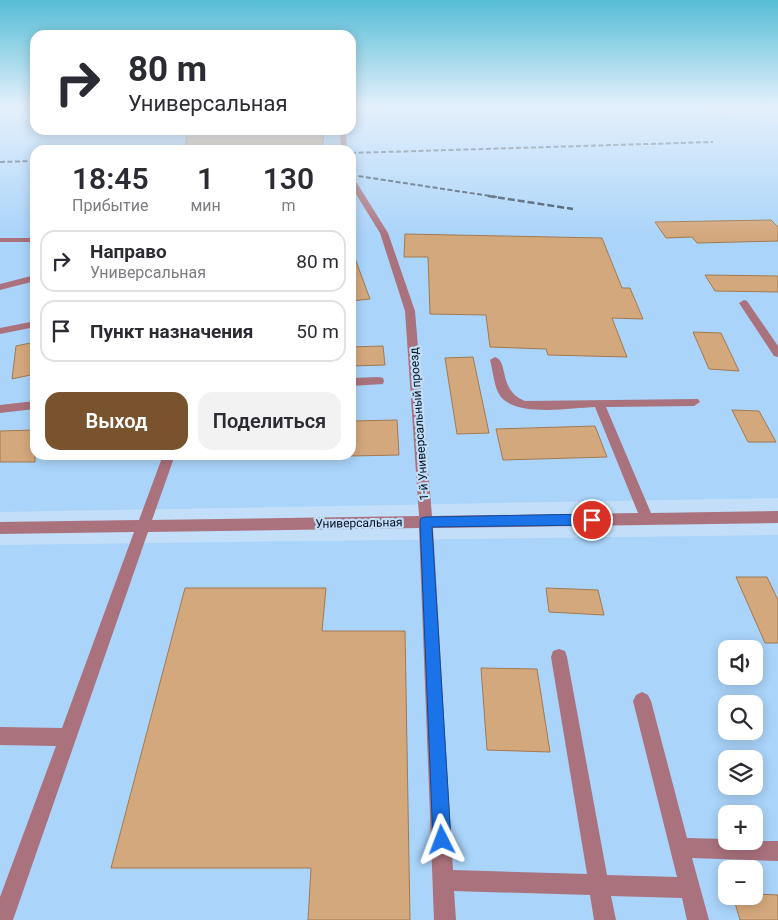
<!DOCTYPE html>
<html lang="ru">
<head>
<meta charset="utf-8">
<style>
  :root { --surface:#fff; --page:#f2f2f3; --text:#2b2b33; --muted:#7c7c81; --line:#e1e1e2; --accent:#78532d }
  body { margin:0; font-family:Roboto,sans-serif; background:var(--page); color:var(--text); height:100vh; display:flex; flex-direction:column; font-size:19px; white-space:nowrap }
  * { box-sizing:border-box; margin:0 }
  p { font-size:16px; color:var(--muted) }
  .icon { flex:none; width:28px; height:28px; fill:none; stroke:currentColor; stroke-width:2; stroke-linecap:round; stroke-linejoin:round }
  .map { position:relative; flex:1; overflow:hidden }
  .sheet { position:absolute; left:30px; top:145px; width:326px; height:315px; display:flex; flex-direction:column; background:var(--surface); border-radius:15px; box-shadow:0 2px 12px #0003 }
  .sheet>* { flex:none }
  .banner { position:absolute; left:30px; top:30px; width:326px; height:105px; border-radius:15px; box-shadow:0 2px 12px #0003; background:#fff; color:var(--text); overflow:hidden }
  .controls { position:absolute; left:718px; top:640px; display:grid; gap:10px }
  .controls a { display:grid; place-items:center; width:45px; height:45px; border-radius:10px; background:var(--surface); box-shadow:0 2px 12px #0003; font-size:25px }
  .pin { position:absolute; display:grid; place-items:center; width:42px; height:42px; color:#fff; margin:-21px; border:2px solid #fff; border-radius:50%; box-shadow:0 1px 5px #0007 }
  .me { position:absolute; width:55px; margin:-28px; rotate:357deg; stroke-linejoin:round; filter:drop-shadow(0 0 4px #0008) }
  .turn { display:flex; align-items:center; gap:18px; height:105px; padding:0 15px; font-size:22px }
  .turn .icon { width:65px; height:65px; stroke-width:2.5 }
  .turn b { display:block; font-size:35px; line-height:42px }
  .eta { display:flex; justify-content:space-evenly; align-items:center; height:85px; text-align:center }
  .eta b { font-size:30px; font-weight:600; line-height:35px }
  .primary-button { display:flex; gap:10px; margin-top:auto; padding:10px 15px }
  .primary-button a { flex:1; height:58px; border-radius:15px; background:var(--accent); color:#fff; font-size:20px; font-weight:600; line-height:58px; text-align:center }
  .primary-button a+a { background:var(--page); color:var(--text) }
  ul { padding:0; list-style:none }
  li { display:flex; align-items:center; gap:15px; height:62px; margin:0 10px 8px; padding:0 5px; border:2px solid var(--line); border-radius:15px }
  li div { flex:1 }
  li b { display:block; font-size:19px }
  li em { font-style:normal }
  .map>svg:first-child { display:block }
  .built { fill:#aad4fa; fill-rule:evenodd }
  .building { fill:#d4a87d; stroke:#a37950 }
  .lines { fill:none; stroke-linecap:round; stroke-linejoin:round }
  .minor { fill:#aa727d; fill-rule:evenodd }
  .rail-far1 { stroke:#37495b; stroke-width:2; stroke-dasharray:5 2.5; stroke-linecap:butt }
  .rail { stroke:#37495b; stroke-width:2.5; stroke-dasharray:7 3; stroke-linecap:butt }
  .route { fill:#1a73e8; stroke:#114b97 }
  .labels { text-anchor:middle; stroke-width:4.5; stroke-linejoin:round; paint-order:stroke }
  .street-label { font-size:12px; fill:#01101f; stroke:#c2def8 }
</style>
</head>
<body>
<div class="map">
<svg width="778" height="920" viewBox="0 0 778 920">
  <rect width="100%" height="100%" fill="#c2def8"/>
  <!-- built -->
  <path class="built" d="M494 107H691L778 125V498L0 512V121L35 120V130H351V111ZM35 150H351V455H35Z
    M778 535V920H0V545ZM726 649H754V676H726ZM726 704H754V731H726ZM726 759H754V786H726ZM726 814H754V841H726ZM726 869H754V896H726Z"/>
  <!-- building -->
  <path class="building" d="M188 130H324L322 150H253L247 147 240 150H185Z
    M771 220 778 227V241L697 243 692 237 666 238 655 222Z
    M405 234 602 238 622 288H630L643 319 612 318 627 357 548 355 546 349 490 347 486 315 430 314 428 257H404Z
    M351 253H353L370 299 351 301Z
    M705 275 778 276V292L715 291Z
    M693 332 721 333 739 371 709 369Z
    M35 342V374L12 379 16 346Z
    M383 346 385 365 351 366V347Z
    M473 357 489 433 457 434 445 358Z
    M732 410 759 411 776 442H748Z
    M397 420 399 455 351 456V421Z
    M595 426 607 457 503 460 496 429Z
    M35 430V462H0V431Z
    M736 577H767L778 600V643H765Z
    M185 588H326L322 631H405L410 920H308L311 868H111Z
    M546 588 598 590 604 615 549 612Z
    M481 668 537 669 550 752 487 750Z
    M754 894 778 895V920H740L733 896H754Z"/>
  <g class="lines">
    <!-- minor -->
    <path class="minor" d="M340 130H346L347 150H341Z
      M351 178 355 180 388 233 415 311 432 516 638 513 595 407C571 408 518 417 501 397 494 389 493 370 490 360L495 357C509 361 498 391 525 401L698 399 700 402 694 406 606 407 651 513 778 511V523L433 528 453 870 587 874 551 657 553 651 559 649 565 651 567 657 607 875 677 877 633 701 636 695 642 692 648 695 651 701 687 838 726 839V841H778V861L692 858 709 920H687L682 898 611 896 616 920H594L590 895 454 891 456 920H434L419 528 148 532 13 920H0V897L56 746 0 745V727L62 728 134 532 0 534V522L139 520 163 455H175L152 520 419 516 405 311 380 233 351 186Z
      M0 238H35V246L30 242H0Z
      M35 275V281L0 290V284Z
      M744 300 747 301 778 346V357L774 356 739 303Z
      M35 321V327L0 334V328Z
      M379 377 383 378 384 381 383 384 351 386V378Z
      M35 401V409L0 413V405Z"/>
    <!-- rail-far1 -->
    <path class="rail-far1" d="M0 108 35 107
      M351 153 713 142
      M0 162 35 161
      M351 175 497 197"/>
    <!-- rail -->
    <path class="rail" d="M488 196 573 209"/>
  </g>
  <!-- sky -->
  <linearGradient id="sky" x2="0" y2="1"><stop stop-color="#55bdd6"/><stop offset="0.45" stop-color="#e4f0fc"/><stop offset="1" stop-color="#e4f0fc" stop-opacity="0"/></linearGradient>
  <rect width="778" height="236" fill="url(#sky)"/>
  <!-- route -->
  <path class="route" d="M592 514 596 516 598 520 596 523 592 525 432 527 451 840 448 846 442 849 436 846 433 840 420 522 421 518 426 517Z"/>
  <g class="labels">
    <!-- street labels -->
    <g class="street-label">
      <text transform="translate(419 424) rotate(-94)" y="4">1-й Универсальный проезд</text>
      <text transform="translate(359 523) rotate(-1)" y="4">Универсальная</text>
    </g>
  </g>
</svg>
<div class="controls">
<a><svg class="icon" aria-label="sound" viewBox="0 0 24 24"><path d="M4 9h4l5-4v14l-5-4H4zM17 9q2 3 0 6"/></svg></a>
<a><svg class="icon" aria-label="search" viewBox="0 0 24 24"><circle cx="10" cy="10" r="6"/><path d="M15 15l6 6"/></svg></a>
<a><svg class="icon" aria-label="layers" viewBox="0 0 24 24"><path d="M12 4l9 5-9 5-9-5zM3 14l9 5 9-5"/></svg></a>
<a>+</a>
<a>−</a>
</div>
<div class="pin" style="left:592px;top:520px;background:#d93025"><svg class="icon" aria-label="arrive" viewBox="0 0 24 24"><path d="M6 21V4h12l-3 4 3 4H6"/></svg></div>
<svg class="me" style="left:442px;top:840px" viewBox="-20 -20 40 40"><path d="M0-17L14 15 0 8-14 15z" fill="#1a73e8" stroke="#fff" stroke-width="4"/></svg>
<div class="banner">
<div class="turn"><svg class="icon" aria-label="right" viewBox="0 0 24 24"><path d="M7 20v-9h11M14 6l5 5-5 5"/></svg><div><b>80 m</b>Универсальная</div></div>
</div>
<section class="sheet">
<div class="eta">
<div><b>18:45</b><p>Прибытие</p></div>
<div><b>1</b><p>мин</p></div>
<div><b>130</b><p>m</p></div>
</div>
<ul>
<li><svg class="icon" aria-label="right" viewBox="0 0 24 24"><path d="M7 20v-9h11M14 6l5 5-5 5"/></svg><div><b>Направо</b><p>Универсальная</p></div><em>80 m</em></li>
<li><svg class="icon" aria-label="arrive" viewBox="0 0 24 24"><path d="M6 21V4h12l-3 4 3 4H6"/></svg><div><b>Пункт назначения</b></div><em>50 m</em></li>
</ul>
<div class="primary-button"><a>Выход</a><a>Поделиться</a></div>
</section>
</div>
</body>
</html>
